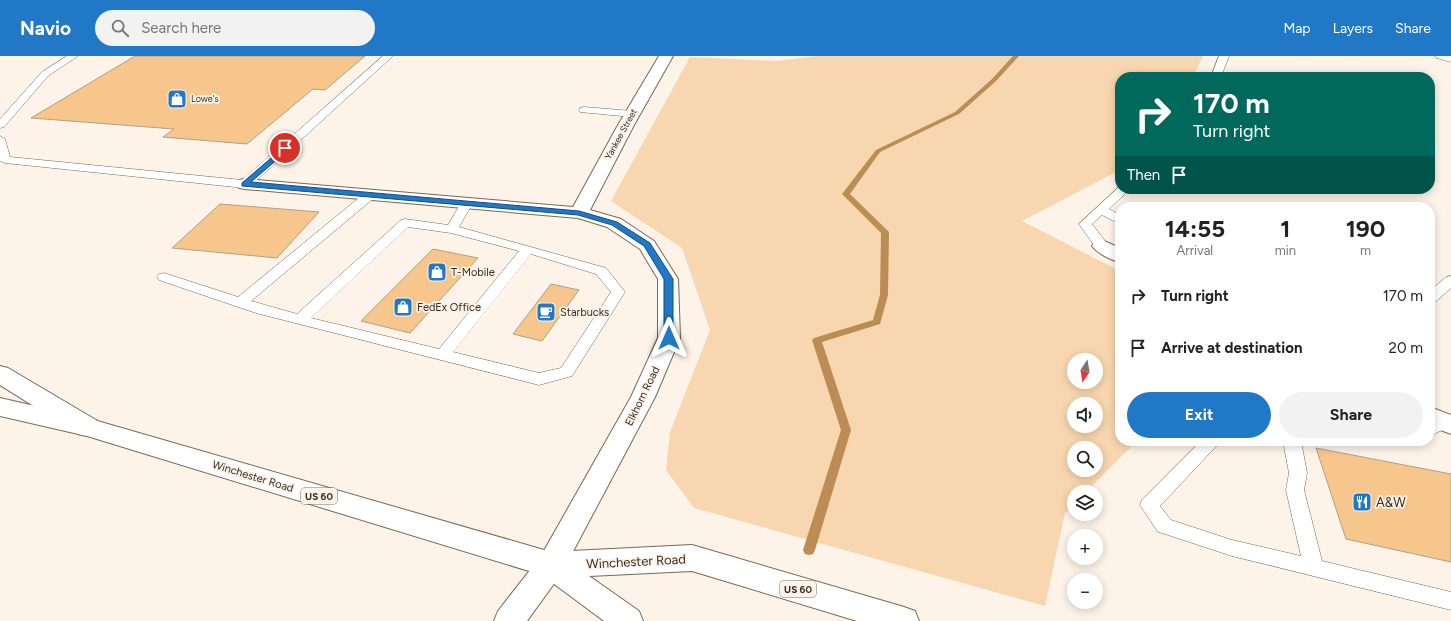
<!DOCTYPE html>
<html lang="en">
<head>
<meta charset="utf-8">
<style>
  :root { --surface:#fff; --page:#f2f2f2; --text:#222; --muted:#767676; --accent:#2178c6 }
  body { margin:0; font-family:Figtree,sans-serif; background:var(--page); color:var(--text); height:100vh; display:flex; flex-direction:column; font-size:15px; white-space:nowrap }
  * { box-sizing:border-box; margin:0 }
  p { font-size:13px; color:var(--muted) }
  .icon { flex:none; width:22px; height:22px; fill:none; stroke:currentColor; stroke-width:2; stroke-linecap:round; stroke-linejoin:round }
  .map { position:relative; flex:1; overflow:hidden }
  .side { position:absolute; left:1115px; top:146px; width:320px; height:244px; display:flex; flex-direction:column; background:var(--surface); border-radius:16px; box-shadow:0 2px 10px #0003 }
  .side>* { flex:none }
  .banner { position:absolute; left:1115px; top:16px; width:320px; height:122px; border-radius:16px; box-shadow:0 2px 10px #0003; background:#00695c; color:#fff; overflow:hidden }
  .needle { width:26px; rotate:192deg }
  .buttons { position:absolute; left:1067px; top:297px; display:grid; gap:8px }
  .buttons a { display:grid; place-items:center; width:36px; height:36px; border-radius:50%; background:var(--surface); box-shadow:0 2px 10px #0003; font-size:20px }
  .pin { position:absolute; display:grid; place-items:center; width:34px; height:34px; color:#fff; margin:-17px; border:2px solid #fff; border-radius:50%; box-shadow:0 1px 4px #0007 }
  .me { position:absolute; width:44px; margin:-22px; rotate:0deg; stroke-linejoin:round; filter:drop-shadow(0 0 3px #0008) }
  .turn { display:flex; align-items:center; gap:14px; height:84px; padding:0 12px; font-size:18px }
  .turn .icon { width:52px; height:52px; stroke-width:2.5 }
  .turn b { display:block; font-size:28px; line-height:34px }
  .then { display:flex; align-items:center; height:38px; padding:0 12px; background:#0003; gap:8px; font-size:15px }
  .eta { display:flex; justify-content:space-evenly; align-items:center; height:68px; text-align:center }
  .eta b { font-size:24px; font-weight:700; line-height:28px }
  .cta { display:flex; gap:8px; margin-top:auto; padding:8px 12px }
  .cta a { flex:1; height:46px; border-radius:24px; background:var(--accent); color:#fff; font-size:16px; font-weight:700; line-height:46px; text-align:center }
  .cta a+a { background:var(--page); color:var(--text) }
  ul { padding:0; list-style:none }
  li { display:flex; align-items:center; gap:12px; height:52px; padding:0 12px }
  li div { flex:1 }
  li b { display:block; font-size:15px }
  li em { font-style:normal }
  header { display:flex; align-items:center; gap:24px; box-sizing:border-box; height:56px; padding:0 20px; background:var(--accent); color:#fff }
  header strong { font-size:19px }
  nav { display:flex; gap:22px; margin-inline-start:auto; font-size:14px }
  .search { width:280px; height:36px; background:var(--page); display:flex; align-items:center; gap:10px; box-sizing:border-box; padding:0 14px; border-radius:22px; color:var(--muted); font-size:15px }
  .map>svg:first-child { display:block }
  .green { fill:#f8d6af; fill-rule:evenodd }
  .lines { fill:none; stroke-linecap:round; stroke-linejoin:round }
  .stream { fill:#bb8d55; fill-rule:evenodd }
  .building { fill:#f7c68d; stroke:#b49e86 }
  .service-casing { stroke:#7c6851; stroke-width:1 }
  .minor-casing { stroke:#7c6851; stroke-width:2 }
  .trunk-casing { stroke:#7c6851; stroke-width:2 }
  .motorway-casing { stroke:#7c6851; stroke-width:2 }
  .service { fill:#fff; fill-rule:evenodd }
  .minor { fill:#fff; fill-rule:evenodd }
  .trunk { fill:#fff; fill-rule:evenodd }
  .motorway { fill:#fff; fill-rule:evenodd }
  .route { fill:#2178c6; stroke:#154e81 }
  .labels { text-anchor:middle; stroke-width:3.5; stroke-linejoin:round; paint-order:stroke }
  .far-poi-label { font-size:9px; fill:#352c22; stroke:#fdf3e9; text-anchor:start }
  .far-street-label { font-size:9px; fill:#352c22; stroke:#fdf3e9 }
  .shield { fill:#fdf3e9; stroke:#71685e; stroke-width:1 }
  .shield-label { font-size:10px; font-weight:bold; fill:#352c22 }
  .poi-label { font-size:11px; fill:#352c22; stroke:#fdf3e9; text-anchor:start }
  .street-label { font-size:11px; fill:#352c22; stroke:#fdf3e9 }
  .near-poi-label { font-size:13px; fill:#352c22; stroke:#fdf3e9; text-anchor:start }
  .near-street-label { font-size:13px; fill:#352c22; stroke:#fdf3e9 }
</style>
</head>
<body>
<header>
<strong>Navio</strong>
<div class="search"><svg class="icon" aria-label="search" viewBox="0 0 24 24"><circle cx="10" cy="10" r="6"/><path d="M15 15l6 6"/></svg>Search here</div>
<nav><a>Map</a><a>Layers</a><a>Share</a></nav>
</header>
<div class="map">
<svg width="1451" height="565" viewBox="0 0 1451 565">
  <rect width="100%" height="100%" fill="#fdf3e9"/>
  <!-- green -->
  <path class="green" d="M818 0H1203L1193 21H1120V114L1022 165 1120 215V385H1137L1086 436H1074V449L1065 457 1045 550 694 452 666 414 670 376 710 274 682 192 611 145 690 1 777 5ZM1074 304H1096V326H1074ZM1074 348H1096V370H1074ZM1074 392H1096V414H1074Z"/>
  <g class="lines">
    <!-- stream -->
    <path class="stream" d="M1013 0H1019L996 25 959 58 880 96 850 138 889 176 888 239 880 268 822 286 851 374 815 494 813 498 809 499 805 498 803 494 841 374 812 284 814 282 873 264 880 239 881 177 842 138 876 94 955 56 992 23Z"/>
  </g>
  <!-- building -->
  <path class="building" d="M135 0H365L325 34 313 33 247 88 163 81 174 73 31 62Z
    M220 148 319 156 277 202 172 192Z
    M433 193 478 202 410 277 361 265Z
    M551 228 579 234 542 285 513 278Z
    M1316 392 1451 418V506L1346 483Z"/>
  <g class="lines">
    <!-- service casing -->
    <g class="service-casing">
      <path id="service" d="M67 0H78L48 20 4 71 0 72V63L42 16Z
        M383 0H393L249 131 245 132 5 107 0 105V80L5 83 10 101 242 124Z
        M1219 0H1229L1221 21H1211Z
        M1435 0H1451V6L1437 2Z
        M584 51 632 55 637 58 632 61 580 56 579 54 580 52Z
        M1120 130V133H1130L1109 153 1120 159V168L1102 159 1092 168 1109 190 1102 194 1097 193 1079 168Z
        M370 135 374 136 376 139 374 142 251 245 297 258 401 164 405 163 448 169 462 145 466 144 472 148 459 171 606 212 625 236 572 320 539 329 256 257 159 224 157 221 159 218 164 217 238 241 366 136ZM408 171 451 177 519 195 439 293 311 262ZM531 198 596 218 611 236 561 312 539 317 453 296Z
        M1451 220V232L1435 246 1430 248V235L1446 221Z
        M1444 360 1450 362V370L1430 380V366Z
        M1201 385H1221L1160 450 1171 464 1232 484 1301 500 1286 434 1289 417 1283 385H1301L1307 417 1304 434 1322 505 1451 536V554L1232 500 1165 478 1158 476 1140 449 1142 444Z"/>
    </g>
    <!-- minor casing -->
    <g class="minor-casing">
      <path id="minor" d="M659 0H673L634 69 590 154 621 163 654 185 678 223 680 282 655 341 561 518 527 565H494L498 555 541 500 631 341 658 282V223L640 193 607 171 578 162 245 133 239 132 236 128 239 124 245 123 573 151 618 69Z
        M1102 184 1120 192V206C1111 204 1098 198 1092 190L1095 186Z
        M1430 351 1451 359V378L1430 370Z"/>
    </g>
    <!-- trunk casing -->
    <g class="trunk-casing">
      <path id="trunk" d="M0 342 87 362 551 496 692 489 904 551 915 555 919 565H857L692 515 589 520 639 555 643 565H604L542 519 87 380 0 360Z"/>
    </g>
    <!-- motorway casing -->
    <g class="motorway-casing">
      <path id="motorway" d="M0 310 8 312 96 364 99 371 96 378 87 380 78 378 0 329Z"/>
    </g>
    <!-- service -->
    <use href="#service" class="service"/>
    <!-- minor -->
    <use href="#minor" class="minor"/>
    <!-- trunk -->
    <use href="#trunk" class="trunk"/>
    <!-- motorway -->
    <use href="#motorway" class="motorway"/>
  </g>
  <!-- route -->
  <path class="route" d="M285 90 288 91V94L251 126 579 155 617 166 650 187 673 223V282L669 285 664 282V223L644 190 612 169 578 159 242 130V127Z"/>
  <!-- icons -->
  <defs>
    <g id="shop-square" transform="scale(1)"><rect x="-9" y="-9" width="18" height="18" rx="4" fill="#2178c6" stroke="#fdf3e9"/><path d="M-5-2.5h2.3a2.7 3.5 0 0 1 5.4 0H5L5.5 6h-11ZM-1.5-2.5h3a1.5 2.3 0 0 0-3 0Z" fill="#fff"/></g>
    <g id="cafe-square" transform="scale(1)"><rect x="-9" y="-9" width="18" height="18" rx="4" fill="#2178c6" stroke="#fdf3e9"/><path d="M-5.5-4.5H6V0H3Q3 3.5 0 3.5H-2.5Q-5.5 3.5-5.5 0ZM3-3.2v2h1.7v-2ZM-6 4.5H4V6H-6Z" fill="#fff"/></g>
    <g id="restaurant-square" transform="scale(1)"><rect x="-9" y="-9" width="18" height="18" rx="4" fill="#2178c6" stroke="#fdf3e9"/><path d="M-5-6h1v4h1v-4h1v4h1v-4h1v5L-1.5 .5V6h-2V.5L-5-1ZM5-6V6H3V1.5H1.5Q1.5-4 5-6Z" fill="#fff"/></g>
  </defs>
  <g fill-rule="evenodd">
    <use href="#shop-square" x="177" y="43"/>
    <use href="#shop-square" x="437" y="216"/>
    <use href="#shop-square" x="403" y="251"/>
    <use href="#cafe-square" x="546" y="256"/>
    <use href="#restaurant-square" x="1362" y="446"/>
  </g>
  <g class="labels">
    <!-- far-poi labels -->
    <g class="far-poi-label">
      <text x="191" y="46">Lowe's</text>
    </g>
    <!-- far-street labels -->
    <g class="far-street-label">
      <text transform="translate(621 78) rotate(-61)" y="3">Yankee Street</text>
    </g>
    <!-- shield labels -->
    <g class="shield">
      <rect x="301" y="432" width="36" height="16" rx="3"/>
      <rect x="780" y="525" width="36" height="16" rx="3"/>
    </g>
    <g class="shield-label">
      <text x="319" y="444">US 60</text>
      <text x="798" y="537">US 60</text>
    </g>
    <!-- poi labels -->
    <g class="poi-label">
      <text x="451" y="220">T-Mobile</text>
      <text x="417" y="255">FedEx Office</text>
      <text x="560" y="260">Starbucks</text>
    </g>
    <!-- street labels -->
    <g class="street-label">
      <text transform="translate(642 340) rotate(-64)" y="4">Elkhorn Road</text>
      <text transform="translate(253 420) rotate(17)" y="4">Winchester Road</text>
    </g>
    <!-- near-poi labels -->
    <g class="near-poi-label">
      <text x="1376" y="451">A&amp;W</text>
    </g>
    <!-- near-street labels -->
    <g class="near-street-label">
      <text transform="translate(636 505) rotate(-3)" y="5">Winchester Road</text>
    </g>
  </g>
</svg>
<div class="buttons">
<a><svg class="needle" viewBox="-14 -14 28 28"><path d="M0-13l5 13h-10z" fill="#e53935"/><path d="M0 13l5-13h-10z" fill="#767676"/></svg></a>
<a><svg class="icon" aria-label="sound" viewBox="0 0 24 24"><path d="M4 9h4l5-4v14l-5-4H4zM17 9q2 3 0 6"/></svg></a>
<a><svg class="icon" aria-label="search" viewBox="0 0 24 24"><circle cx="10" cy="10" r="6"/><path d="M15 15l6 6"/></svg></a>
<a><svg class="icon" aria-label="layers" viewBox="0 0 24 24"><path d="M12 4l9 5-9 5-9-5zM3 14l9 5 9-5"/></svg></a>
<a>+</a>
<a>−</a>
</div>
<div class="pin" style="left:285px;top:92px;background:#d93025"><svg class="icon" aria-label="arrive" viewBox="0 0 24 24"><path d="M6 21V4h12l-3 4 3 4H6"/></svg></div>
<svg class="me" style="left:669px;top:282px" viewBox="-20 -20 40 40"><path d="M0-17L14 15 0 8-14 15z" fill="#2178c6" stroke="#fff" stroke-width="4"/></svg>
<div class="banner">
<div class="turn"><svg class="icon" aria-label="right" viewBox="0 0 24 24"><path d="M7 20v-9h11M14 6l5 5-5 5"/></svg><div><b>170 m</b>Turn right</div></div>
<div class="then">Then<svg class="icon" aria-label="arrive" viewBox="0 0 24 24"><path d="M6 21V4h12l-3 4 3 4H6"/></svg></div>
</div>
<section class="side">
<div class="eta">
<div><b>14:55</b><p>Arrival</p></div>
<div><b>1</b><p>min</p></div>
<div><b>190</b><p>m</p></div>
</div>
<ul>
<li><svg class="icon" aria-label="right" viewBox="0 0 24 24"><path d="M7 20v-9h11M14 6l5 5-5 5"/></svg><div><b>Turn right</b></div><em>170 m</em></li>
<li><svg class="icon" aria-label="arrive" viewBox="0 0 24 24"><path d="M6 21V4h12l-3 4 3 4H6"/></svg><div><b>Arrive at destination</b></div><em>20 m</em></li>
</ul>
<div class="cta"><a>Exit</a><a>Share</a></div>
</section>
</div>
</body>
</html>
